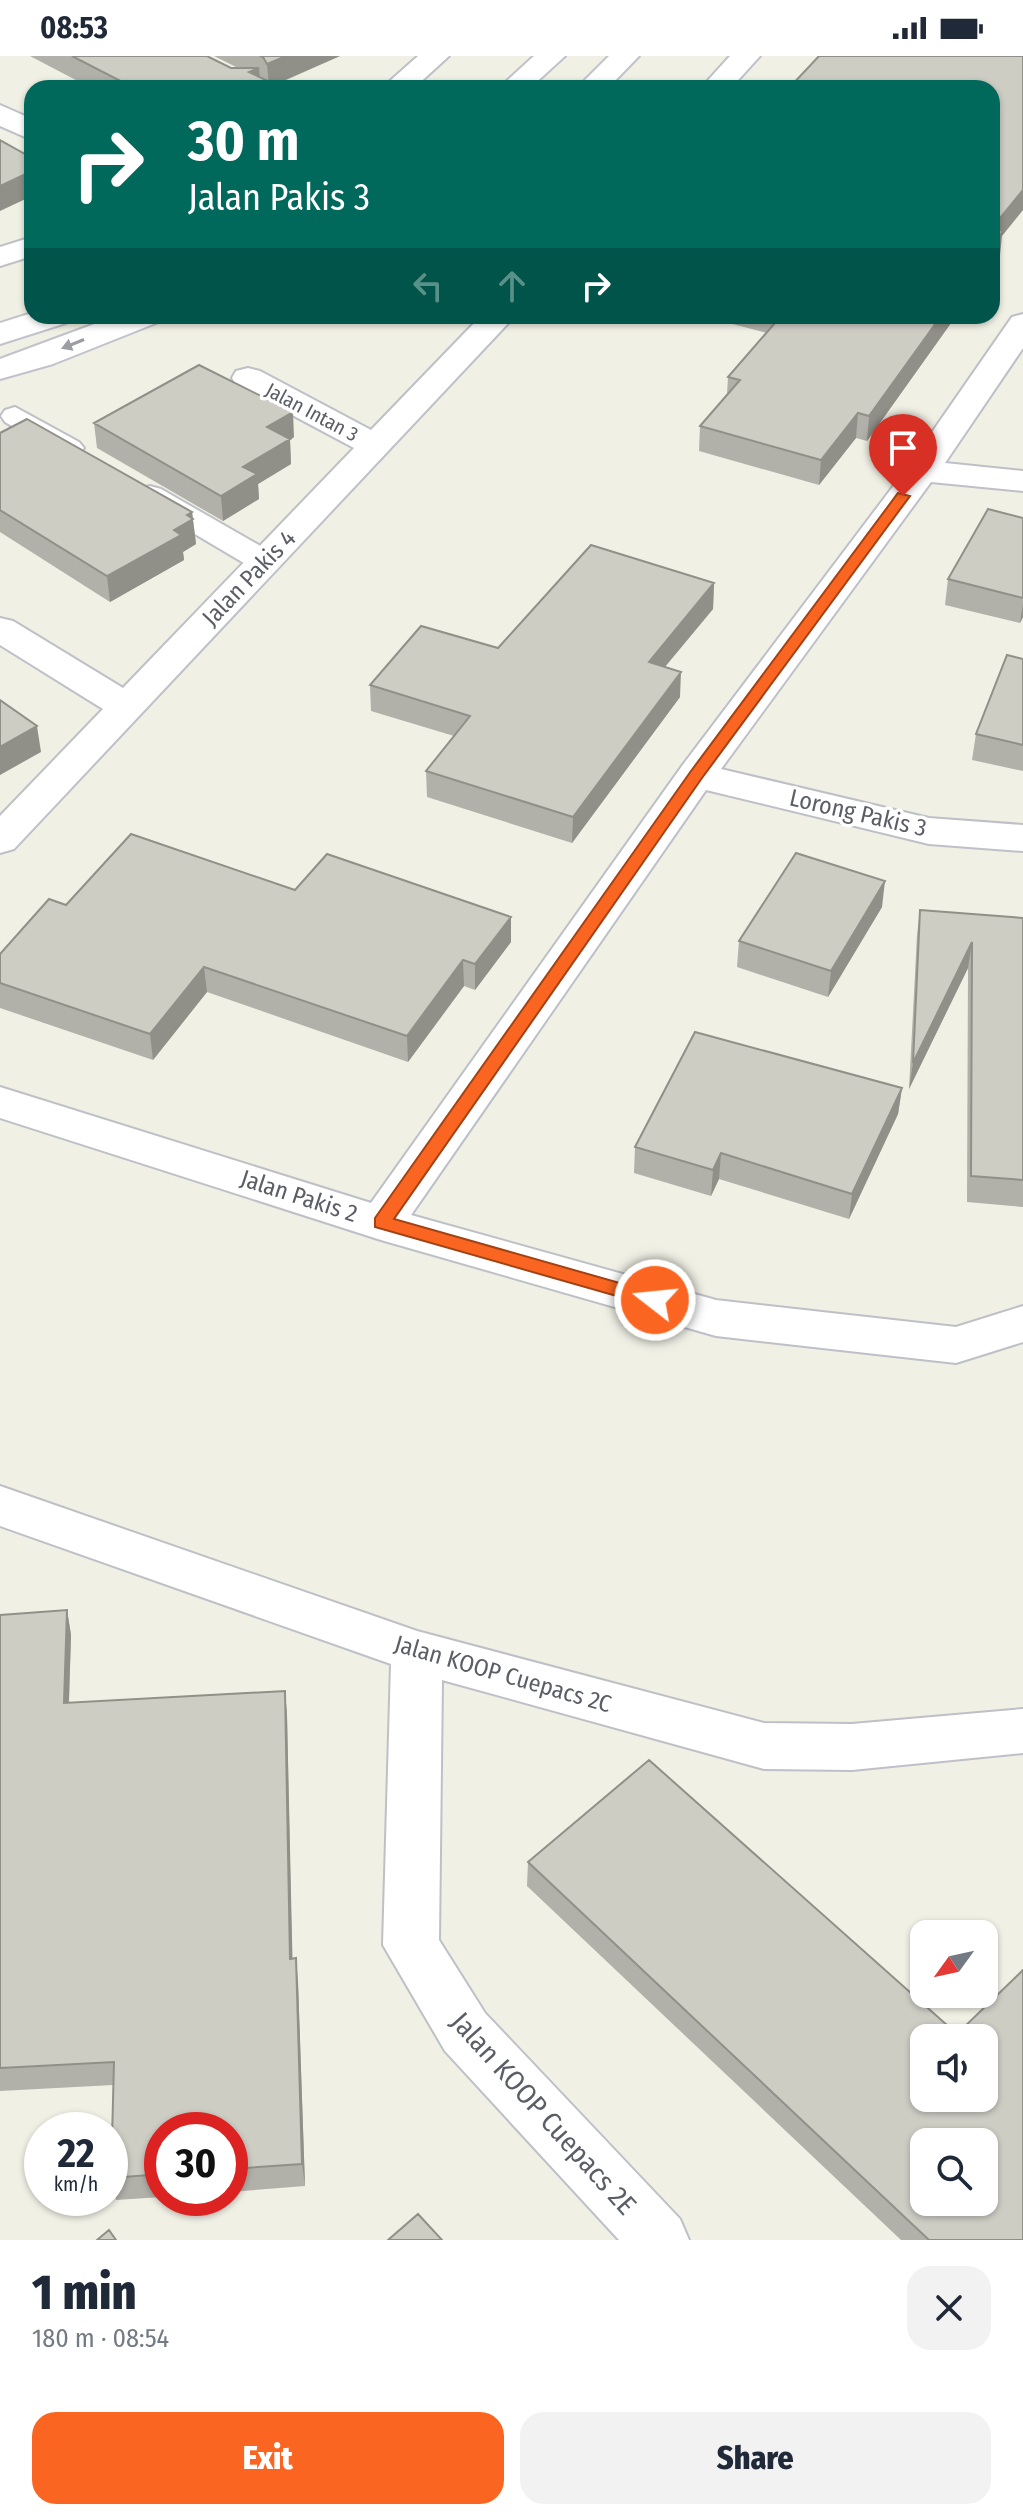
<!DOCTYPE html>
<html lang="en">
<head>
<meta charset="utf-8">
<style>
  :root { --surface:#fff; --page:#f2f2f3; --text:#1f2937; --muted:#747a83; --accent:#fa6621 }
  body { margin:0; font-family:"Fira Sans Condensed",sans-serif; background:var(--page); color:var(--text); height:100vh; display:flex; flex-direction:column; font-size:30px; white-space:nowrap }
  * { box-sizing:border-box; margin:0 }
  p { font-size:26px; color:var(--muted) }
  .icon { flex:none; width:44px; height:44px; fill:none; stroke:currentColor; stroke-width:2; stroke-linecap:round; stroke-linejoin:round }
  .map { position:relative; height:2184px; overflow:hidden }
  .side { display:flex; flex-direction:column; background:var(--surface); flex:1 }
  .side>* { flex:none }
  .hud { position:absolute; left:24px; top:24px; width:976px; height:244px; border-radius:24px; box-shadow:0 2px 6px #0004; background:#00695c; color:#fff; overflow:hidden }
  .needle { width:52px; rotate:237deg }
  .fabs { position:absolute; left:910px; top:1864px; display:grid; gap:16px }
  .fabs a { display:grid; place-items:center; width:88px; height:88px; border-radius:16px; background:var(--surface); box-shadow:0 2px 6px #0004; font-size:40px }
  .speed { position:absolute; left:24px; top:2056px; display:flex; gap:16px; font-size:40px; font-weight:700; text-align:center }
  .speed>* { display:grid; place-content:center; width:104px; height:104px; border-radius:50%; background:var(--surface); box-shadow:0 2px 6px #0004; line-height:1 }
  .speed small { font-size:20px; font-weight:400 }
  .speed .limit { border:12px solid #d22; background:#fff; color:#111 }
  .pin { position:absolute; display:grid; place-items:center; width:68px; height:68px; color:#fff; margin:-82px -34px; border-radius:50% 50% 50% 0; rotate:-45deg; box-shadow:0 0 8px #0007 }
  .pin .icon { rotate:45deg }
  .me { position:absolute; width:88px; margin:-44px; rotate:286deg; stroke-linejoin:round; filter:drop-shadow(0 0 6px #0008) }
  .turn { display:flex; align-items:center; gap:28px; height:168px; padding:0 32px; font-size:36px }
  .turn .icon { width:104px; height:104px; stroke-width:2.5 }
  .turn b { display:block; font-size:56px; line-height:68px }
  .lanes { display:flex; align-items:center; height:76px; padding:0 32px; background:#0003; justify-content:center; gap:40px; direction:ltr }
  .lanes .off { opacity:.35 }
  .round { display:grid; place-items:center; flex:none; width:84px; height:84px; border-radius:24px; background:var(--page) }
  .summary { display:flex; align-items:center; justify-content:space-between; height:136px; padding:0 32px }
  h1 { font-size:48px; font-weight:800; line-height:60px }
  .action { display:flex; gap:16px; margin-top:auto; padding:16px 32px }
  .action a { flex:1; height:92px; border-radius:24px; background:var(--accent); color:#fff; font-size:32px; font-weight:800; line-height:92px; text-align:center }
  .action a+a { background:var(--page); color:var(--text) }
  .status { display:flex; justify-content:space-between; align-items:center; height:56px; padding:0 40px; background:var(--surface); direction:ltr }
  .status svg { height:22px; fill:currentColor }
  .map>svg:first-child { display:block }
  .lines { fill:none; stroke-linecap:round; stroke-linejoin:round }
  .lane-casing { stroke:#bec0c7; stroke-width:4 }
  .street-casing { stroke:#bec0c7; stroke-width:4 }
  .secondary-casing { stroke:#c1c2cb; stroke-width:4 }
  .lane { fill:#fff; fill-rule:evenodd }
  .street { fill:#fff; fill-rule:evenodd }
  .secondary { fill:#fff; fill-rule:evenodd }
  .wall { fill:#b1b0a9 }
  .shaded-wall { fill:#909089 }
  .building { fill:#cecdc4; stroke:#909089; stroke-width:2; fill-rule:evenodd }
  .oneway { fill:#9d9ea4 }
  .route { fill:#fa6621; stroke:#a24215; stroke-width:2 }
  .labels { text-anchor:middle; stroke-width:7; stroke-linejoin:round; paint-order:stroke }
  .far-street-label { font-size:20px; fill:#5c5e67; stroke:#fff }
  .street-label { font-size:24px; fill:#5c5e67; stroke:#fff }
  .near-street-label { font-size:28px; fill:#5c5e67; stroke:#fff }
</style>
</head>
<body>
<div class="status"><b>08:53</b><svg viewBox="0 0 49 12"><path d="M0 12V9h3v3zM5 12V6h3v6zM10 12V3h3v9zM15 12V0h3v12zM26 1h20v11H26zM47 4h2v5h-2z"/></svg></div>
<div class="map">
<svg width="1023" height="2184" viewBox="0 0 1023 2184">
  <rect width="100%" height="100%" fill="#f0f0e5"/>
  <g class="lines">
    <!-- lane casing -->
    <g class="lane-casing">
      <path id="lane" d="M15 351 79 386 84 392 79 398H59L5 366 1 360 5 354Z
        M150 430 161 433 276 499 280 506 276 513H254L139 445 135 439 139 433Z"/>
    </g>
    <!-- street casing -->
    <g class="street-casing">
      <path id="street" d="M418 0H449L414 32H382Z
        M730 0H760L731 32H701Z
        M0 49 32 63V84L0 70Z
        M32 181V200L0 210V191Z
        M1023 258V292L945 407 1023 415V435L931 426 721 713 929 762 1023 769V795L929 788 706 734 411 1159 716 1244 956 1271 1023 1250V1286L956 1307 716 1280 381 1184 0 1062V1031L371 1147 682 710 910 408 1012 261Z
        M481 260H515L14 793 0 797V760L103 653 0 589V562L13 565 123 632 354 392 236 329 232 322 236 315 248 312 260 315 371 374Z
        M0 1430 417 1575 764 1667 852 1668 1023 1653V1697L852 1714 764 1713 442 1624 439 1884 485 1957 680 2163 689 2184H619L445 1995 383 1889 391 1608 0 1470Z"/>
    </g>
    <!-- secondary casing -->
    <g class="secondary-casing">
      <path id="secondary" d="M534 0H565L530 32H499Z
        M609 0H639L608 32H577Z
        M32 257V260H71L66 267 0 288V267Z
        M116 260H161L156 267 53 308 0 323V303Z"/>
    </g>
    <!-- lane -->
    <use href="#lane" class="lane"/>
    <!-- street -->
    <use href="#street" class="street"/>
    <!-- secondary -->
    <use href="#secondary" class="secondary"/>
  </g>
  <!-- wall -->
  <path class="wall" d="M30 0H207L231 12H238L214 0H340L275 29 278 32H91Z
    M702 260H956L867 385 856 382 819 429 699 395 700 370 727 339 728 321 767 277Z
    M94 367 294 381 290 384 291 408 258 428 259 443 223 465 97 392Z
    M0 377 192 456 196 488 183 496 184 504 110 546 0 476Z
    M1023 462V561L1020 567 945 549 948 523Z
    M714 527 713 553 665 611 680 641 572 787 427 741 426 715 454 680 371 655 370 629Z
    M1023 603V715L972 704 976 678Z
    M295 834 511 886 475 934 464 930 408 1006 207 936 153 1004 0 952V898L66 849Z
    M882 851 828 941 737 911 739 885Z
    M920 854 1023 862V1151L967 1146 968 912 909 1033 917 879Z
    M902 1032 898 1058 849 1163 719 1123 711 1140 634 1117 635 1091Z
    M67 1554 71 1579 69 1647 285 1635 287 1659 292 1903 298 1926 305 2130 230 2136V2074H162V2141L116 2144 111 2122 113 2029 0 2035V1559Z
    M528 1806 957 1978 1023 2184H901L527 1830Z"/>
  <!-- shaded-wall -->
  <path class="shaded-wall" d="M286 0H340L269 31 267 8Z
    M259 12 261 32 249 16Z
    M32 115V140L0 155V130Z
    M1023 134V154L1002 180 1000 199 992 210V172Z
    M941 260H956L867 385 869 360Z
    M293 356 294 381 290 384 291 408 258 428 259 443 223 465 221 440 243 411 267 371Z
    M858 357 856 382 819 429 821 404Z
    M192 456 196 488 183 496 184 504 110 546 107 520 174 474 187 459Z
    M714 527 713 553 648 631 649 606Z
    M1023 547V561L1020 567Z
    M681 616 680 641 572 787 573 761Z
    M37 670 41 696 0 719V691Z
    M885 825 882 851 828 941 831 915Z
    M511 861V886L475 934V908Z
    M972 886 968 912 909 1033 913 1007Z
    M463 904 464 930 408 1006 407 980Z
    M204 911 207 936 153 1004 150 978Z
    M902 1032 898 1058 849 1163 852 1138Z
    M721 1097 719 1123 711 1140 713 1114Z
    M67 1554 71 1579 68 1672 64 1647Z
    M285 1635 287 1659 293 1926 290 1903Z
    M296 1902 298 1926 305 2130 302 2108Z"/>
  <!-- building -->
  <path class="building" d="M72 0H207L231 12H259L249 16 278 30 274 32H134Z
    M260 0H286L267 8 263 1Z
    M819 0H1023V134L992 172V32H789Z
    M0 84 32 102V115L0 130Z
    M992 173 1003 175 992 190Z
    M781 260H941L869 360 858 357 821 404 700 370 740 324 728 321Z
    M199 309 293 356 267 371 290 383 243 411 257 418 221 440 94 367Z
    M27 363 192 456 187 459 193 463 174 474 181 479 107 520 0 454V377Z
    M988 453 1023 462V542L948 523Z
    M591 489 714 527 649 606 681 616 573 761 426 715 470 660 370 629 421 570 498 592Z
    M1007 599 1023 603V689L976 678Z
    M0 644 37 670 0 691Z
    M131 778 295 834 327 798 511 861 475 908 463 904 407 980 204 911 150 978 0 927V898L49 843 66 849Z
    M796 797 885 825 831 915 739 885Z
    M920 854 1023 862V1124L971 1120 972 886 913 1007Z
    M695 976 902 1032 852 1138 721 1097 713 1114 635 1091Z
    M67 1554 64 1647 285 1635 290 1903 296 1902 302 2108 230 2113V2074H162V2118L111 2122 114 2006 0 2012V1559Z
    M649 1704 957 1978 1023 1914V2184H929L528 1806ZM924 1982H984V2042H924ZM924 2086H984V2146H924Z
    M418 2158 442 2184H388Z
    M109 2174 116 2184H97Z"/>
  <!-- one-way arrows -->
  <defs><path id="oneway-solid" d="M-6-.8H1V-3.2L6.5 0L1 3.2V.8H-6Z" transform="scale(2)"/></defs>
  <use class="oneway" href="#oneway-solid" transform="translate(73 288) rotate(158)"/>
  <!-- route -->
  <path class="route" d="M898 437 910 440 702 722 394 1163 662 1239V1249L655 1251 375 1171V1162L691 715Z"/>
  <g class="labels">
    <!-- far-street labels -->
    <g class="far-street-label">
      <text transform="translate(312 356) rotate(28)" y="7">Jalan Intan 3</text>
    </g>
    <!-- street labels -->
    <g class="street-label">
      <text transform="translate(249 522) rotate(-46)" y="8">Jalan Pakis 4</text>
      <text transform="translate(858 757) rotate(13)" y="8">Lorong Pakis 3</text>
      <text transform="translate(299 1140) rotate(18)" y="8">Jalan Pakis 2</text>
      <text transform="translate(503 1618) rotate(16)" y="8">Jalan KOOP Cuepacs 2C</text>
    </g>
    <!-- near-street labels -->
    <g class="near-street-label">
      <text transform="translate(544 2057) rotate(48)" y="10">Jalan KOOP Cuepacs 2E</text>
    </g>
  </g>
</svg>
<div class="fabs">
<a><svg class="needle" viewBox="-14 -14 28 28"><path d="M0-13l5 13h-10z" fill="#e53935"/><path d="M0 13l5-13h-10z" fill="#747a83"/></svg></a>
<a><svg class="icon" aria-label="sound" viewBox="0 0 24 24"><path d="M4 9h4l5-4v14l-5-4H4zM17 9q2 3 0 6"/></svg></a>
<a><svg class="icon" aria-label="search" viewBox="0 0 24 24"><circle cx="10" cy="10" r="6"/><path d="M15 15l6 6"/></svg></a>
</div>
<div class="speed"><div>22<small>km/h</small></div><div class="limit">30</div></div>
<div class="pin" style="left:903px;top:440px;background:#d93025"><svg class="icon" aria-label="arrive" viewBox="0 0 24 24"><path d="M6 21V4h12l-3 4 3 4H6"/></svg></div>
<svg class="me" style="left:655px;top:1244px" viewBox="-20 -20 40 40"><circle r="17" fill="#fa6621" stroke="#fff" stroke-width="3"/><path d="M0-11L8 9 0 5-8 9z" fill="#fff"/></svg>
<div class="hud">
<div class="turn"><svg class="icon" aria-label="right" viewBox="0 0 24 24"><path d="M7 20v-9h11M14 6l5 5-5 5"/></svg><div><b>30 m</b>Jalan Pakis 3</div></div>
<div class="lanes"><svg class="icon off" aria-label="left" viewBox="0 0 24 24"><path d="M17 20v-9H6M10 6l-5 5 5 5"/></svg><svg class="icon off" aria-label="ahead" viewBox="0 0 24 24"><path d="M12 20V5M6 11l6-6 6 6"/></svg><svg class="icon" aria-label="right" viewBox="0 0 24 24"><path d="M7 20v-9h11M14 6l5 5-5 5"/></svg></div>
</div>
</div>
<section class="side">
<div class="summary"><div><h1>1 min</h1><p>180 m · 08:54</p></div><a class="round"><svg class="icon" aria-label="close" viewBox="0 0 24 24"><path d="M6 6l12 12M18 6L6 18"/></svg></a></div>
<div class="action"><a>Exit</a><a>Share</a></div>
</section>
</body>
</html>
